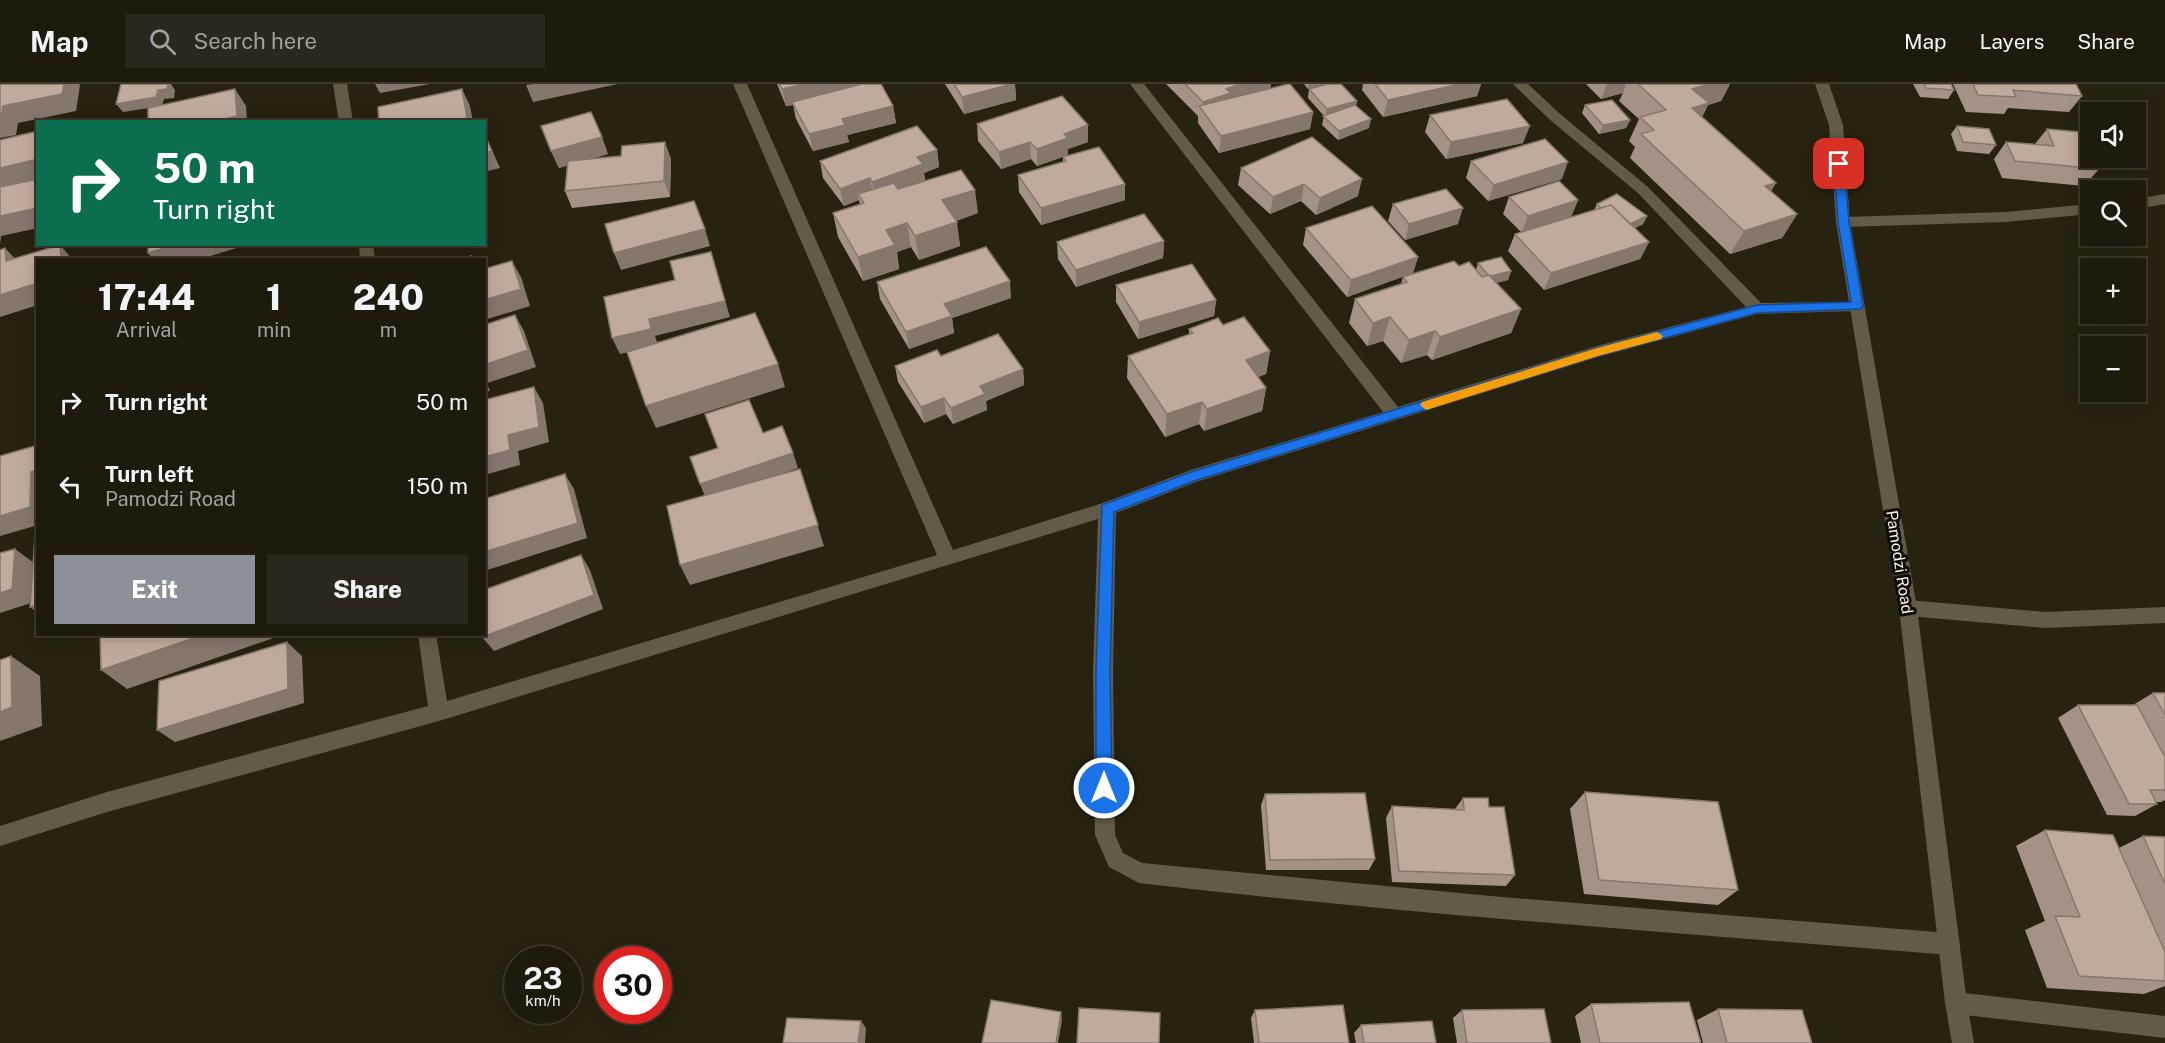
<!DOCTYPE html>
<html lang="en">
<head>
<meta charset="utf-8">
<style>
  :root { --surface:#1e1a0c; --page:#2b271a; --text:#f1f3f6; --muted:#a1a19d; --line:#3c382d; --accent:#8c9099 }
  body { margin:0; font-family:"Public Sans",sans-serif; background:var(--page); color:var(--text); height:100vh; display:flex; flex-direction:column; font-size:22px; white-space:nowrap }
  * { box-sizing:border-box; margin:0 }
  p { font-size:20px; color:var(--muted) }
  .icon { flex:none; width:33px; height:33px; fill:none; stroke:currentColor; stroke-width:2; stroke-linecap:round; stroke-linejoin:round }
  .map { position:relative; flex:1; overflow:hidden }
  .drawer { position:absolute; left:36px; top:174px; width:450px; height:378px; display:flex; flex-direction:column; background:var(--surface); border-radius:0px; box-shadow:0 3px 15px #0003,0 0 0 2px var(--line) }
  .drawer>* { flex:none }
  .hud { position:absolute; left:36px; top:36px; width:450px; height:126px; border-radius:0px; box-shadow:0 3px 15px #0003,0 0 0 2px var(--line); background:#0b6e4f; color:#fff; overflow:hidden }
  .tools { position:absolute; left:2080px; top:18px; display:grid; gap:12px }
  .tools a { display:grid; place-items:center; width:66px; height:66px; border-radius:0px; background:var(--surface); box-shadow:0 3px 15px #0003,0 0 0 2px var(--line); font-size:30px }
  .speed { position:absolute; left:504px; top:862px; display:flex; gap:12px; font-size:30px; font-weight:700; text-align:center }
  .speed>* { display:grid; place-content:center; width:78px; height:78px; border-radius:50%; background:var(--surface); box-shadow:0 3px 15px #0003,0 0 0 2px var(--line); line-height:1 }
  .speed small { font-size:15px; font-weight:400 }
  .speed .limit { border:9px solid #d22; background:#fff; color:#111 }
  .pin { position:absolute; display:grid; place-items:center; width:51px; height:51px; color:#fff; margin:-26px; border-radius:12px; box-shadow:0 3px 9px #0006 }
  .me { position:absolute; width:66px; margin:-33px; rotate:0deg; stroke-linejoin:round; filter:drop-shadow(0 0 4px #0008) }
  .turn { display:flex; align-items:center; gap:21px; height:126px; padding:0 18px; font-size:27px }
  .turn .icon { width:78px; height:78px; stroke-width:2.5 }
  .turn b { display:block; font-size:42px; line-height:51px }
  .eta { display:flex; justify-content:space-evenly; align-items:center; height:102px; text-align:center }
  .eta b { font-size:36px; font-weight:800; line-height:42px }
  .action { display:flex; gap:12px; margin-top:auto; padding:12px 18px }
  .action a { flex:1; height:69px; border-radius:0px; background:var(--accent); color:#fff; font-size:24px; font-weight:800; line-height:69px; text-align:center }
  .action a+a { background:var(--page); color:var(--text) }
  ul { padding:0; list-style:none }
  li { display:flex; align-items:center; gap:18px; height:84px; padding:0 18px }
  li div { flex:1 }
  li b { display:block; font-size:22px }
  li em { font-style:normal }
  header { display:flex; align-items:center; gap:36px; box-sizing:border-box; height:84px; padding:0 30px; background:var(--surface); border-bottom:2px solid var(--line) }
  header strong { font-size:28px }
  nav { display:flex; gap:33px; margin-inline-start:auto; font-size:21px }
  .search { width:420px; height:54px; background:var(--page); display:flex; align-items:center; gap:15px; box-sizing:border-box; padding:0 21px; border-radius:0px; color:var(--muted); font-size:22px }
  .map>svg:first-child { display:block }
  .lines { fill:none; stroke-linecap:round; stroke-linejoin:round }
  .minor { fill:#615b47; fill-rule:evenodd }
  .tertiary { fill:#615b47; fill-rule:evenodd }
  .wall { fill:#a59286 }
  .shaded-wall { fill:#86776d }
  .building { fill:#c0aa9c; stroke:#86776d; stroke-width:1.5 }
  .route { fill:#1a73e8; stroke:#114b97; stroke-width:1.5 }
  .slow { fill:#f59e0b }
  .labels { text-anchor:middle; stroke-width:6; stroke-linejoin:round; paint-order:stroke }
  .street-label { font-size:16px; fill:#f8f5e9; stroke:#0f0c05 }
</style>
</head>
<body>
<header>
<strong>Map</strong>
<div class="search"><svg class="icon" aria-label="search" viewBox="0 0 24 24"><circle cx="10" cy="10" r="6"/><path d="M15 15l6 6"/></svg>Search here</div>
<nav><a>Map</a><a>Layers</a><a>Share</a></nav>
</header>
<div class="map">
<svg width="2165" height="959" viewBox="0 0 2165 959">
  <rect width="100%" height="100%" fill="#282310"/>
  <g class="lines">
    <!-- minor -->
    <path class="minor" d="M333 0H347L353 38H339Z
      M733 0H747L953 466 1103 419 1191 386 1383 328 1130 0H1144L1398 323 1597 262 1746 223 1638 109 1549 35 1513 0H1528L1559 29 1648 103 1761 219 1862 218 1865 222 1862 226 1857 227 1757 230 1598 273 1196 398 1116 429 1113 587 1115 751 1123 769 1142 779 1502 813 1949 849 1957 852 1960 860 1957 868 1949 871C1679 849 1408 830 1139 799L1109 783 1095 751 1093 587 1098 435 439 637 107 728 0 762V742L107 708 428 622 418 550H436L447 617 937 471Z
      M2165 110V120L2136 125V115Z
      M2091 120V130L2006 138 1843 143 1836 138 1843 133 2006 128Z
      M359 160H373L375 176H360Z
      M1908 516 2045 528 2165 523V539L2045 544 1908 532 1901 530 1899 524 1901 518Z
      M1956 908 2165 932V954L1956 930 1948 927 1945 919 1948 911Z"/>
    <!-- tertiary -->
    <path class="tertiary" d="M1815 0H1829L1843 41 1850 138 1917 524 1967 919 1974 959H1952L1945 919 1899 524 1836 138 1829 41Z"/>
  </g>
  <!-- wall -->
  <path class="wall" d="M777 0H881L893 22 896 39 847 51 849 58 813 67 796 35 793 21 786 22Z
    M945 0H1015L1016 16 964 30Z
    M1166 0H1271L1270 4 1313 28 1310 45 1219 69 1198 39V32Z
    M1304 0H1327L1308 5Z
    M1363 0H1481L1477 12 1383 33 1362 6Z
    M1586 0H1730L1721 17 1708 21 1702 33 1771 107 1797 130 1782 154 1730 170 1630 74 1635 63 1629 57 1639 35 1619 17 1623 9 1601 15Z
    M1913 0H1951L1954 6 1948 15 1920 13Z
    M1953 0H2076L2082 12 2069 28 2008 24 2004 30 1966 28Z
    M1309 5 1357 17 1356 22 1369 44 1338 56 1322 41 1324 32 1308 14Z
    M1585 21 1630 36 1626 44 1599 50 1582 29Z
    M1430 31 1523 59 1446 75 1425 48Z
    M977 40 1088 58 1068 65V71L1037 82 1031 75 1001 85 978 57Z
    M1957 42 1996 61 1989 70 1957 67 1951 50Z
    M2047 45 2099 85 2084 102 2002 94 1994 75 2006 58 2035 60Z
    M937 66 939 83 924 89 925 96 914 101 978 129 956 137 960 162 919 176 911 163 897 168 899 185 863 197 838 153 833 129 860 121 859 116 844 122 823 94 820 77Z
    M551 67 608 70 590 75H671L670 113 572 124 565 107 567 81 559 84Z
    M1063 73 1125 116 1041 141 1019 108 1018 91 1063 78Z
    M1471 77 1562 95 1488 117 1466 94Z
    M1241 84 1358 112 1316 131 1301 117 1270 130 1238 101Z
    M1509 113 1578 116 1571 133 1594 126 1597 120 1647 132 1643 140 1635 144 1649 158 1640 175 1544 206 1508 167 1515 150 1521 148 1503 130Z
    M1393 120 1458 140 1405 156 1388 137Z
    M1306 144 1418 173 1413 189 1347 213 1303 161Z
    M1164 157 1163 174 1076 203 1058 175 1057 158Z
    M1478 179 1511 187 1508 196 1496 199 1521 225 1511 249 1432 276 1427 271 1401 279 1383 257 1367 262 1349 239 1355 215 1401 200 1403 193 1459 182 1476 186Z
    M877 198 1011 214 952 234 954 249 909 265 880 215Z
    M1116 201 1216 216 1214 232 1138 255 1116 218Z
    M1223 241 1270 267 1266 290 1258 293 1266 304 1262 327 1204 347 1199 340 1165 353 1127 294 1128 272 1189 251V245Z
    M941 272 1023 285 1024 301 986 317 987 326 953 340 946 330 924 339 898 298 895 282Z
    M2153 609H2165V716L2161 718H2156L2157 720 2135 732 2107 731 2058 634 2078 621H2133Z
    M1585 708 1738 806 1718 821 1584 810 1570 725Z
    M1265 710 1375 775 1369 786H1266L1261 721Z
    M1463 714 1489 723 1515 791 1506 802 1392 798 1386 734 1392 722 1455 725Z
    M2045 746 2119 764 2143 752 2165 753V902L2144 910 2047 904 2025 846 2045 837 2016 762Z
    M1591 920 1701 959H1581L1575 932Z
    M1718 925 1812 959H1703L1697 936Z
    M1255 926 1349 959H1254L1251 934Z
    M1462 926 1551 959H1457L1453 934Z
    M1361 941 1436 959H1356L1354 949Z"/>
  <!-- shaded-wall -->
  <path class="shaded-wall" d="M64 0H79L80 1 76 27 18 39 16 51 0 54V34L3 22Z
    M168 0H171L175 6 174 14 164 15 162 22 123 28 116 20 158 6Z
    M375 0H430L380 9Z
    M533 0H618L533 18 526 1Z
    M805 0H881L792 18 793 21 786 22 782 5Z
    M1012 0H1015L1016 16 964 30 962 13Z
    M1240 0H1271L1270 6 1202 27 1203 18 1226 5Z
    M1309 0H1327L1308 5Z
    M1460 0H1481L1477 12 1383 33 1388 16Z
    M1607 0H1626L1623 9 1601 15Z
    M1709 0H1730L1721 17 1708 21 1697 43 1680 48 1692 5Z
    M235 5 246 22 247 38H212Z
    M462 5 470 22 473 38H452Z
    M1357 17 1355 26 1325 34 1327 25Z
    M893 22 896 39 847 51 849 58 813 67 809 50 842 35Z
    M1313 28 1310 45 1219 69 1221 52Z
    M1371 35 1369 44 1338 56 1339 47Z
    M1630 36 1626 44 1599 50 1603 41Z
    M1088 41V58L1068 65V71L1037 82V65L1064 50Z
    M1530 42 1523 59 1446 75 1451 58Z
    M484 48 500 84 484 88Z
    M602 53 608 70 559 84 551 67Z
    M665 58 671 75 670 113 664 97Z
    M1030 58 1031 75 1001 85 999 68Z
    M937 66 939 83 924 89 925 96 875 115 872 98 917 73Z
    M38 75V95L0 104V84Z
    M1568 78 1562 95 1488 117 1494 101Z
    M870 94 873 111 858 110 859 116 844 122 840 105Z
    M1362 95 1358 112 1316 131 1320 114Z
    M1776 99 1762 123 1765 102Z
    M1125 100V116L1041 141V124Z
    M1304 100 1301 117 1270 130 1273 113Z
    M975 106 978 129 945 140 942 116Z
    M1578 116 1571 133 1521 149 1528 132Z
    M38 124V144L1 152 0 161V132Z
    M1463 124 1458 140 1405 156 1409 140Z
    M1797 130 1782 154 1730 170 1744 147Z
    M1647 132 1643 140 1622 151 1627 142Z
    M957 138 960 162 919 176 915 152Z
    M907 139 911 163 897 168 899 185 863 197 858 173 886 146Z
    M705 145 710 162 621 186 614 169Z
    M1164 157 1163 174 1076 203V186Z
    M1649 158 1640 175 1544 206 1551 189Z
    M177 160H250L197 176H154L148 169Z
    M60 161 73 176H61Z
    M5 164 21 181 6 177Z
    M711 168 730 233 655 252 658 261 620 270 612 254 649 235Z
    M1418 173 1413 189 1347 213 1351 196Z
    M512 177 521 193 530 222 484 236V216Z
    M1511 187 1508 196 1486 201 1489 193Z
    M1010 197 1011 214 952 234 954 249 909 265 906 248 944 220Z
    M38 199V221L0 233V211Z
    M1216 216 1214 232 1138 255 1139 238Z
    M1521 225 1511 249 1432 276 1440 253Z
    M515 231 524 247 536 283 487 299 490 307 484 308V281Z
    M1390 233 1383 257 1367 262 1373 239Z
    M1435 247 1427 271 1401 279 1409 256Z
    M1270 267 1266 290 1242 299 1246 276Z
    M778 280 785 303 656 344 646 322Z
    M1023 285 1024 301 986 317 987 326 953 340 951 324 980 302Z
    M534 303 543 319 549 358 518 367 520 381 484 391V373Z
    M1266 304 1262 327 1204 347 1207 325Z
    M944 314 946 330 924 339 921 323Z
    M1202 318 1199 340 1165 353 1167 330Z
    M793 369 798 384 706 415 700 400Z
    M800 385 824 462 690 501 680 481Z
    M38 386V441L0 452V432L31 388Z
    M565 390 574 405 587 454 484 487V468Z
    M15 465 34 479 31 519 0 529V509Z
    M581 471 590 486 603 525 494 567 482 553Z
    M38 521V529L30 523Z
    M205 550H285L127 605 101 586Z
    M287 558 302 572 304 619 175 658 157 646Z
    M11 572 40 592 42 642 0 657V628Z
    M1061 928 1062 936 1058 959H1056Z
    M861 937 866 944 865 959H858Z"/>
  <!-- building -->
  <path class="building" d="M0 0H64L62 10 3 22 1 34H0Z
    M121 0H168L167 5 158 6 156 13 116 20Z
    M779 0H805L782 5Z
    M862 0H881L893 22 842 35 845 41 809 50 792 18Z
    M954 0H1012L962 13Z
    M1185 0H1240L1226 5 1231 9 1203 18Z
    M1288 0H1290L1313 28 1221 52 1199 22Z
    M1328 0H1341L1357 17 1327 25 1309 5Z
    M1375 0H1460L1388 16Z
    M1638 0H1709L1692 5 1709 19 1692 24 1776 99 1765 102 1797 130 1744 147 1641 50 1654 46 1640 33 1666 26Z
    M1924 0H1951L1954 6 1926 4Z
    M1973 0H2076L2082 12 2013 6 2016 13 1978 11Z
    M235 5 237 32 212 38H148V24Z
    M462 5 467 34 452 38H379L378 23Z
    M1062 12 1088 41 1064 50 1068 54 1037 65 1030 58 999 68 977 40Z
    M1507 15 1530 42 1451 58 1430 31Z
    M1612 16 1630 36 1603 41 1585 21Z
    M1355 21 1371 35 1339 47 1323 32Z
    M591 28 602 53 551 67 541 42Z
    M917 42 937 66 917 73 923 80 872 98 870 94 840 105 820 77Z
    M1957 42 1989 45 1996 61 1963 58Z
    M2047 45 2080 48 2091 69V74H2093L2099 85 2015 77 2006 58 2054 62Z
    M38 47V75L0 84V56Z
    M484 49 492 67 484 69Z
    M1312 53 1362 95 1320 114 1304 100 1273 113 1241 84Z
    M1545 55 1568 78 1494 101 1471 77Z
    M665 58 664 97 565 107 568 77 621 72 622 62Z
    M1099 63 1125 100 1041 124 1018 91 1066 77 1063 73Z
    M961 86 975 106 942 116 957 138 915 152 907 139 886 146 895 161 858 173 833 129 864 119 858 110 894 99 898 105Z
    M38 95V124L0 132V103Z
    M1559 97 1578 116 1528 132 1509 113Z
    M1446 105 1463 124 1409 140 1393 120Z
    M1617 110 1647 132 1630 140 1611 121 1601 124 1597 120Z
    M694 117 705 145 614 169 605 140Z
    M1611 121 1649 158 1551 189 1515 150Z
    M1372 122 1418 173 1351 196 1306 144Z
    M1144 130 1164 157 1076 186 1057 158Z
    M148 160H177L148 169Z
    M60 161 61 176H38V199L0 211V166L5 164 6 177Z
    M986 163 1010 197 944 220 952 232 906 248 877 198Z
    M711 168 725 217 649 235 651 245 612 254 604 213 675 196 670 177Z
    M471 172 472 176H460Z
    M1501 173 1511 187 1491 192 1489 191H1488L1478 179Z
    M512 177 521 205 484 216V185Z
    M1454 177 1459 182 1469 178 1482 193 1489 191 1521 225 1440 253 1435 247 1409 256 1390 233 1373 239 1355 215 1407 198 1403 193Z
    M1192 180 1216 216 1139 238 1116 201Z
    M755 229 778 280 646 322 627 268Z
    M515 231 528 266 484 281V241Z
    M1244 233 1270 267 1246 276 1266 304 1207 325 1202 318 1167 330 1128 272 1193 249 1189 245 1218 234 1223 241Z
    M998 250 1023 285 980 302 985 310 951 324 944 314 921 323 895 282 937 266 941 272Z
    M534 303 539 343 508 351 510 366 484 373V316Z
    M749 316 763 349 782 342 793 369 700 400 690 373 718 364 705 330Z
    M38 361V386L31 388 30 423 0 432V372Z
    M800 385 818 441 680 481 667 422Z
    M565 390 578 439 484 468V415Z
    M35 452H38V521L30 523Z
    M15 465 12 505 0 509V469Z
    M581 471 594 511 482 553V550H484V506Z
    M100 550H205L101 586Z
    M287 558 288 605 157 646 159 597Z
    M11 572 12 623 0 628V576Z
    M2153 609H2165V631Z
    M2078 621H2137L2165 673V706H2150L2157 720H2129Z
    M1585 708 1718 718 1738 806 1599 796Z
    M1365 709 1375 775 1270 776 1265 710Z
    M1463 714H1488L1489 723H1504L1515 791 1399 787 1392 722 1464 726Z
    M2045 746 2113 751 2165 868V897L2079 892 2055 832 2080 833Z
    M2143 752 2165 753V800Z
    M991 916 1061 928 1056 959H982Z
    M1689 918 1701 959H1600L1591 920Z
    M1343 921 1349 959H1259L1255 926Z
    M1079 924 1160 929 1159 959H1077Z
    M1544 925 1551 959H1467L1462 926Z
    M1718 925 1802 926 1812 959H1727Z
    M787 934 861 937 858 959H783Z
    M1432 937 1436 959H1364L1361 941Z"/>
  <!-- route -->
  <path class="route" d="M1839 76 1844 80 1849 138 1863 222 1861 225 1757 229 1598 272 1194 397 1114 428 1110 587 1112 704 1110 709 1104 711 1099 709 1096 704V587L1102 421 1191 388 1597 264 1757 221 1851 218 1838 138 1834 80Z"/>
  <!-- slow -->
  <path class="slow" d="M1657 248 1663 252 1661 255 1598 272 1426 326 1420 321 1422 318 1597 264Z"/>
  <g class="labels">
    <!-- street labels -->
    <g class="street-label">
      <text transform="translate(1900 478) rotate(81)" y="6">Pamodzi Road</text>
    </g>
  </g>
</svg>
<div class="tools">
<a><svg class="icon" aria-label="sound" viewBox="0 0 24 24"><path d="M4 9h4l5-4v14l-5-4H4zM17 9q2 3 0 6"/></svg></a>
<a><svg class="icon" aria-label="search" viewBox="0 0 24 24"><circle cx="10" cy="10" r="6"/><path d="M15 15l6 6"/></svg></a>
<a>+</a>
<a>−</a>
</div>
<div class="speed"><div>23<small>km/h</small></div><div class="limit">30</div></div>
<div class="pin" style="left:1839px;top:80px;background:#d93025"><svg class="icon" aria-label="arrive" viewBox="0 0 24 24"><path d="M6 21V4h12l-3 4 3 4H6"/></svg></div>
<svg class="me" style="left:1104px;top:704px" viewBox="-20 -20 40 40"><circle r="17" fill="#1a73e8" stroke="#fff" stroke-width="3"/><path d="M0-11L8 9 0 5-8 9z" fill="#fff"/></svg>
<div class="hud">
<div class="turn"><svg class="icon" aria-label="right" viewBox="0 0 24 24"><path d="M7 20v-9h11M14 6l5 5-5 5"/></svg><div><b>50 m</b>Turn right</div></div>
</div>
<section class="drawer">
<div class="eta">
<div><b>17:44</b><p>Arrival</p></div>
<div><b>1</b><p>min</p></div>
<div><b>240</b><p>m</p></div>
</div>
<ul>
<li><svg class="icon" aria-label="right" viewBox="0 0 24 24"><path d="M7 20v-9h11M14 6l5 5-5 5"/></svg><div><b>Turn right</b></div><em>50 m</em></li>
<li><svg class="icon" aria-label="left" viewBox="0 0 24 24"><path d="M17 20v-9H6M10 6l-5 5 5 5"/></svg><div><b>Turn left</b><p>Pamodzi Road</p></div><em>150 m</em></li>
</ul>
<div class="action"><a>Exit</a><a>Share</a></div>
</section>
</div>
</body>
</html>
